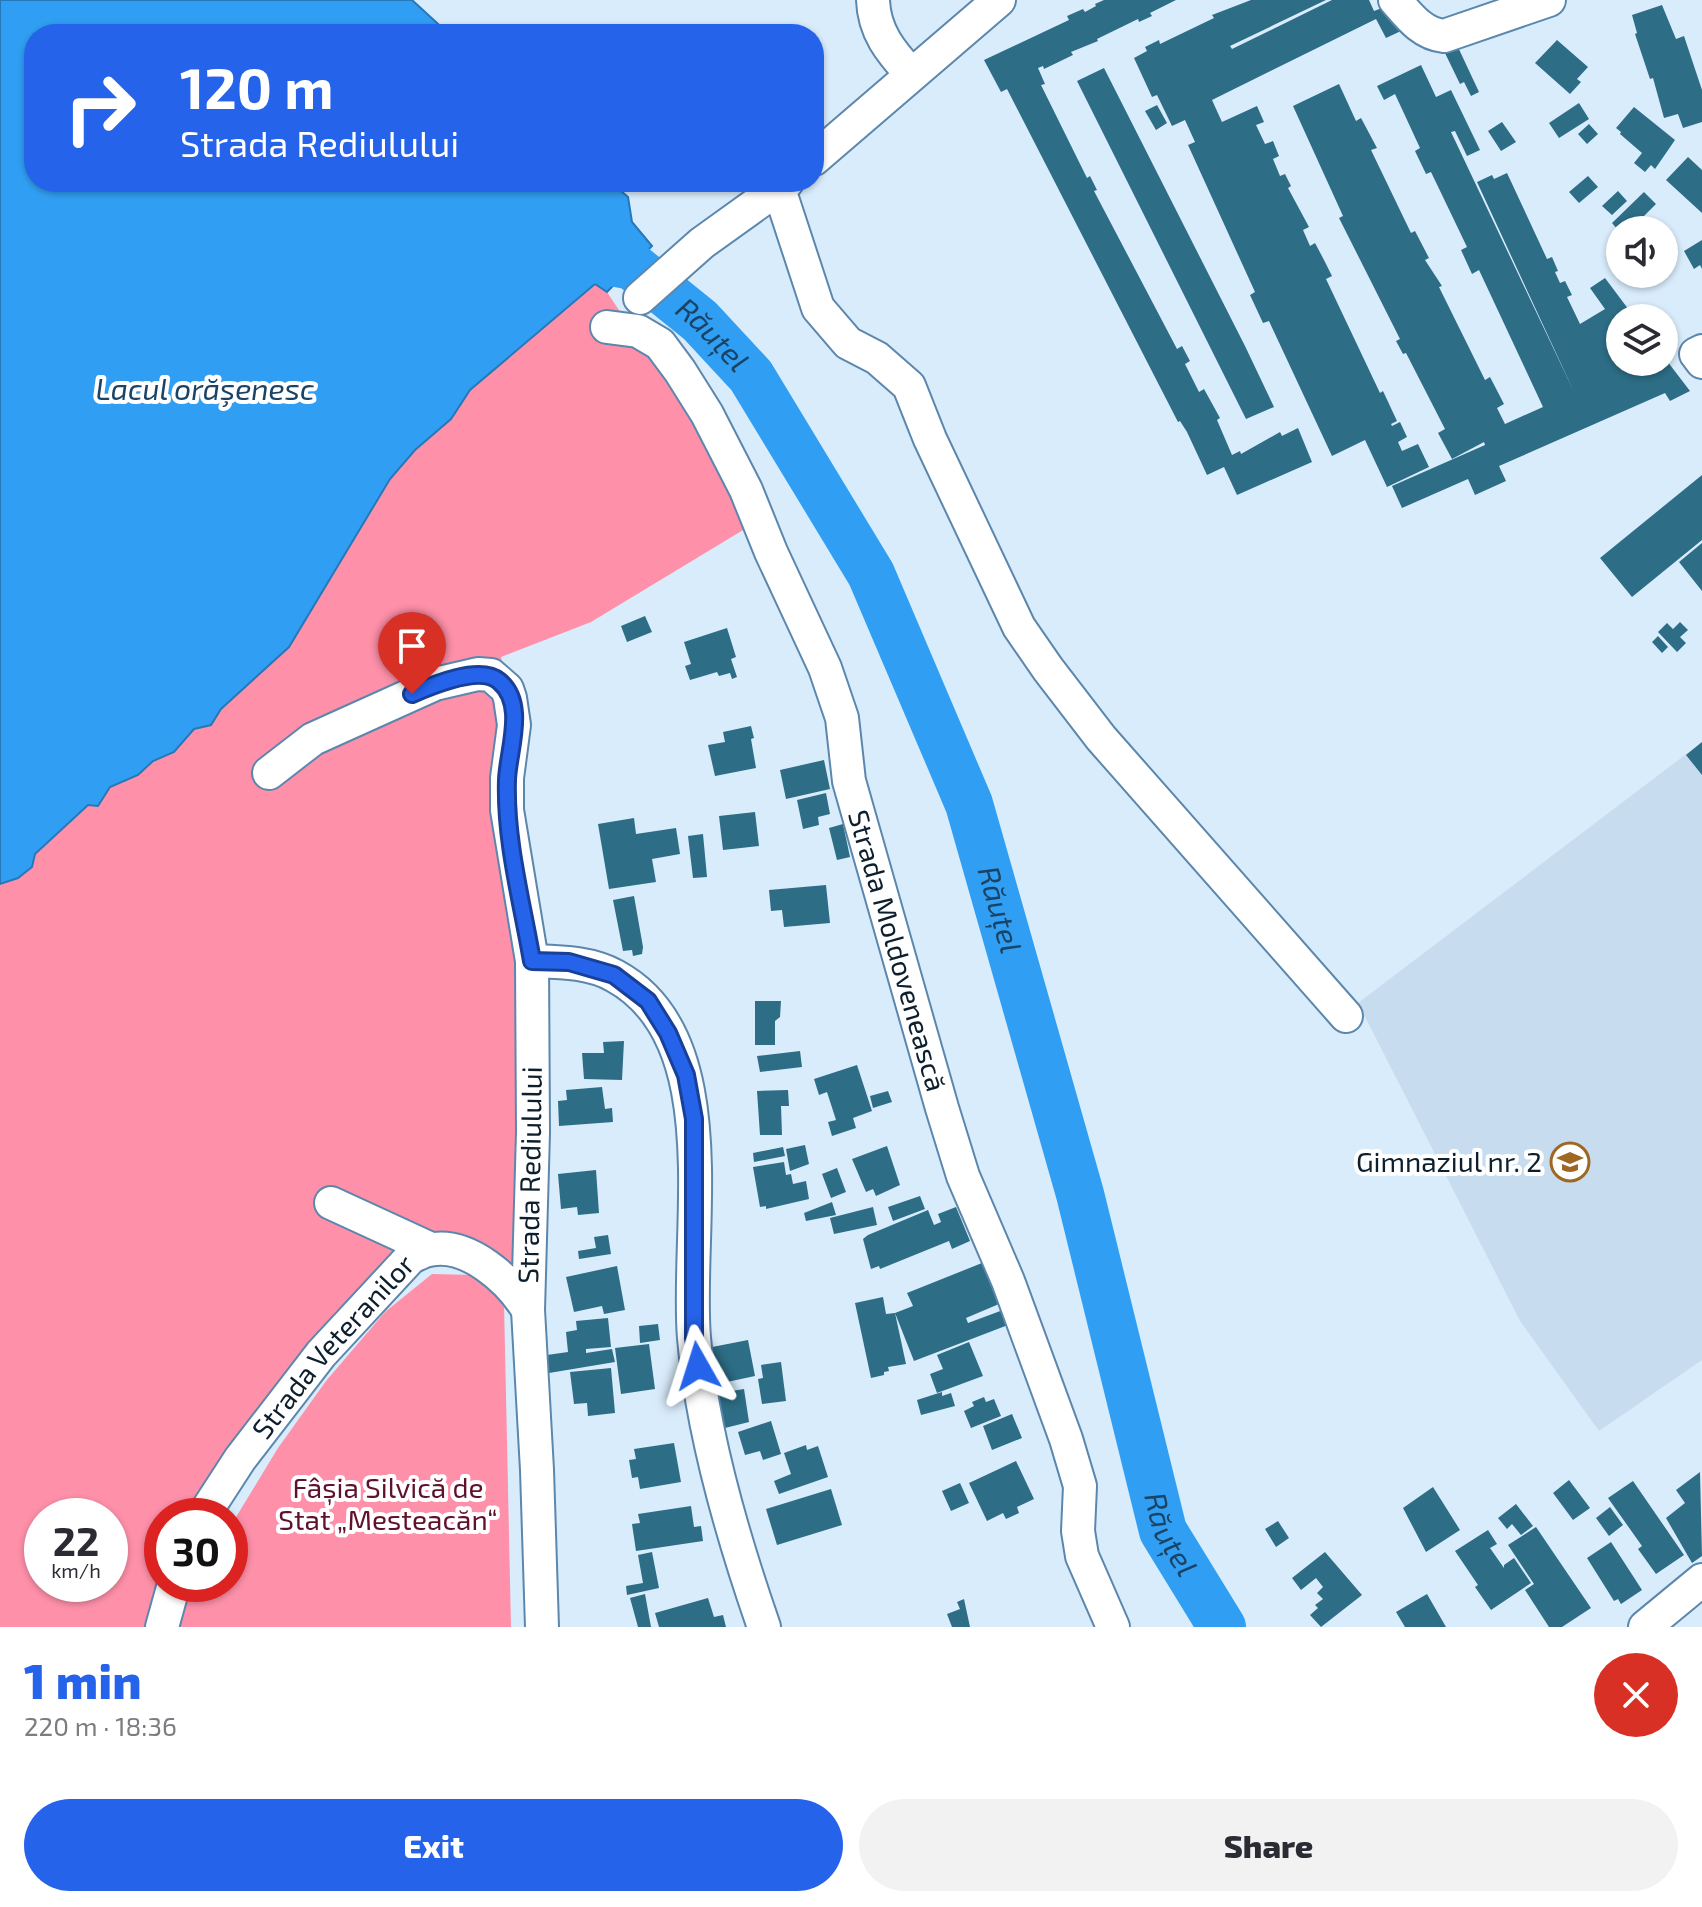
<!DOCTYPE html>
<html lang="en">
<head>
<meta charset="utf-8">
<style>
  :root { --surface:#fff; --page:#f2f2f3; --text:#2b2b33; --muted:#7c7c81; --accent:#2563eb }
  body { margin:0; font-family:"Exo 2",sans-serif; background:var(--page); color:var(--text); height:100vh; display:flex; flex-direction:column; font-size:30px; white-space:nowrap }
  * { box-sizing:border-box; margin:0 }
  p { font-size:26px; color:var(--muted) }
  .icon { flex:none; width:44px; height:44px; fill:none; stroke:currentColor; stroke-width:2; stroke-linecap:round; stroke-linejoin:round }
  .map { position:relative; height:1627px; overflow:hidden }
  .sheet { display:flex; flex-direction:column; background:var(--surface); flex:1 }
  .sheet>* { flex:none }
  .guide { position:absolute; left:24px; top:24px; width:800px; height:168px; border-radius:32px; box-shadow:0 2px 6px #0004; background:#2563eb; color:#fff; overflow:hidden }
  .controls { position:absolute; left:1606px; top:216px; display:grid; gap:16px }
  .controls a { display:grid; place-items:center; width:72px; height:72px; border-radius:50%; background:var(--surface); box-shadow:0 2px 6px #0004; font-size:40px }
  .speed { position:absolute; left:24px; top:1498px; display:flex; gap:16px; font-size:40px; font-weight:700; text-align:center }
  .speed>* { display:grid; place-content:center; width:104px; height:104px; border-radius:50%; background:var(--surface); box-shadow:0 2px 6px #0004; line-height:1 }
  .speed small { font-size:20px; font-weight:400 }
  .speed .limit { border:12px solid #d22; background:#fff; color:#111 }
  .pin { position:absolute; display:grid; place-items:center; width:68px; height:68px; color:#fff; margin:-82px -34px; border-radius:50% 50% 50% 0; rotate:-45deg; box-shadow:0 0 8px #0007 }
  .pin .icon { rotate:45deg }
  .me { position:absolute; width:88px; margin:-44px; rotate:354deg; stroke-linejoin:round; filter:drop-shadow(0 0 6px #0008) }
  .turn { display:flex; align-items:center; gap:28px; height:168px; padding:0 24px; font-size:36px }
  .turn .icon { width:104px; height:104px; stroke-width:2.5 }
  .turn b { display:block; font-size:56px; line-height:68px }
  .round { display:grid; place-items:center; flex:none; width:84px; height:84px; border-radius:42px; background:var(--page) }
  .headline { display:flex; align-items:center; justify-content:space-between; height:136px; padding:0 24px }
  h1 { font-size:48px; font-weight:800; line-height:60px; color:var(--accent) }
  .action { display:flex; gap:16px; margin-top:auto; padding:16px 24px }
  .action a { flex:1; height:92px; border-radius:48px; background:var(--accent); color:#fff; font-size:32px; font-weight:800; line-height:92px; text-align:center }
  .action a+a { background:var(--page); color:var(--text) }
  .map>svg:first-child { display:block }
  .built { fill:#c8dcef }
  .green { fill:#fe90a9; fill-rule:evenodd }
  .water { fill:#309ff3; stroke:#2678b8; stroke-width:2 }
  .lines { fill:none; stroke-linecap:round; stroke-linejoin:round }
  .river { stroke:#309ff3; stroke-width:48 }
  .building { fill:#2d6d86 }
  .minor-casing { stroke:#5c87ad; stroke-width:36 }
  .minor { stroke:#fff; stroke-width:32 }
  .route-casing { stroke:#184099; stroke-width:20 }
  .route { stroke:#2563eb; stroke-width:14 }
  .labels { text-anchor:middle; stroke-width:8; stroke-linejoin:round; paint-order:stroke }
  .street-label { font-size:28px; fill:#0d1e2d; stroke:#fff }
  .poi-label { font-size:28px; fill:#0d1e2d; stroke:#fff; text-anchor:end }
  .park-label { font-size:28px; fill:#60112b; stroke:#fff }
  .water-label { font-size:30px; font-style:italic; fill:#1a4467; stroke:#fff }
</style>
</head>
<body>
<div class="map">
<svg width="1702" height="1627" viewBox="0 0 1702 1627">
  <rect width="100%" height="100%" fill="#d9ecfc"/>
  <!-- built -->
  <path class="built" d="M1702 742V1360L1599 1431 1520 1321 1358 1003Z"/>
  <!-- green -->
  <path class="green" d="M595 284 607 292 758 521 591 622 501 657 514 725 528 1310 430 1249 360 1312 206 1516H162L159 1627H0V866L396 446ZM42 1516H110V1584H42Z
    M432 1274 474 1275 504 1303 511 1627H174L195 1584H230V1527L278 1448 326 1381 385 1312Z"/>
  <!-- water -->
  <path class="water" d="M0 0H412L449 34H34V182H611L628 197 632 222 652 246 607 292 595 284 470 390 451 419 415 450 390 479 289 647 221 709 211 725 194 729 174 752 153 761 138 775 110 787 98 806 88 805 35 854 32 867 18 878 0 884Z"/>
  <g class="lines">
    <!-- river -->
    <path class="river" id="s1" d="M567 254 632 266 700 321 751 376 871 574 969 804 1080 1194 1163 1531 1222 1627"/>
  </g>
  <!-- building -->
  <path class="building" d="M1104 0H1176L1150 13 1152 16 1139 22 1138 19 1097 39 1098 41 1071 52 1073 55 1044 69 1043 66 1038 68 1045 84 1041 85 1087 178 1090 176 1097 190 1094 191 1177 349 1182 346 1190 361 1185 364 1199 392 1204 389 1220 418 1217 420 1232 455 1240 451 1241 454 1280 432 1282 436 1298 428 1312 462 1237 495 1224 467 1207 475 1187 432 1180 421 1178 422 1007 89 1001 92 984 60 1069 20 1067 16 1083 9 1085 12 1096 6 1095 4Z
    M1251 0H1326L1230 46 1232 49 1332 0H1369L1374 11 1390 5 1401 31 1386 38 1376 19 1212 100 1222 122 1257 106 1264 122 1256 125 1265 144 1273 141 1279 156 1273 159 1280 176 1285 174 1291 186 1288 188 1309 227 1303 230 1310 246 1315 243 1324 260 1332 276 1326 279 1380 393 1383 391 1397 421 1391 424 1392 426 1400 422 1407 437 1398 442 1402 451 1418 444 1429 467 1387 487 1365 440 1332 456 1269 321 1263 323 1250 295 1255 292 1188 145 1195 142 1185 120 1172 126 1157 95 1152 97 1134 58 1147 51 1145 47 1159 40 1160 44 1214 18 1212 15Z
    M1662 5 1676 39 1684 36 1702 90V122L1683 128 1678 114 1664 118 1653 78 1650 79 1635 34 1637 33 1632 15Z
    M1557 40 1588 67 1577 79 1581 82 1570 94 1535 63Z
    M1457 45 1479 92 1471 96 1464 82 1460 84 1444 51Z
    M1421 65 1436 97 1451 90 1480 150 1467 156 1455 131 1451 132 1575 394 1477 182 1492 175 1494 179 1507 173 1547 259 1552 257 1558 271 1555 272 1560 283 1565 281 1572 295 1567 297 1580 324 1605 309 1590 288 1605 278 1635 318H1620V362H1664V357L1690 391 1670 401 1665 393 1499 466 1506 481 1475 495 1468 479 1402 508 1392 486 1485 445 1484 442 1452 459 1438 433 1445 429 1406 353 1403 354 1396 341 1400 339 1339 218 1343 216 1293 106 1339 84 1356 121 1361 118 1377 148 1371 150 1411 233 1415 231 1429 258 1425 260 1442 286 1439 287 1485 380 1490 377 1504 404 1497 408 1505 424 1543 407 1479 270 1472 274 1461 250 1467 247 1431 172 1426 174 1415 151 1420 148 1395 94 1384 100 1377 86Z
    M1104 68 1245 346 1274 407 1246 419 1077 81Z
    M1579 103 1589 119 1559 138 1549 123Z
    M1157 105 1167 123 1156 130 1145 111Z
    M1634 107 1675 140 1655 169 1651 165 1645 172 1634 163 1642 153 1620 134 1621 132 1616 128Z
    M1502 122 1516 142 1501 151 1488 131Z
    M1589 124 1598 134 1587 144 1578 134Z
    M1688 157 1702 170V213L1666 180Z
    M1588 176 1598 187 1579 203 1569 192Z
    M1618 191 1627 201 1612 215 1602 206Z
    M1644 192 1656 204 1630 230H1618L1612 223Z
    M1702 240V269L1700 265 1694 269 1684 251Z
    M1702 475V540L1632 597 1600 558Z
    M1702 543V591L1679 562Z
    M645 616 652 632 627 642 621 626Z
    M1680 622 1688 630 1680 637 1686 643 1677 652 1658 632 1667 623 1673 629Z
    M727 628 736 657 731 659 737 677 732 679 730 673 719 676 717 672 690 680 685 666 691 664 684 642Z
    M1658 636 1668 647 1662 653 1652 642Z
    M751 726 754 738 751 739 756 768 715 776 708 745 725 742 723 732Z
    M1702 742V775L1686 755Z
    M824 760 830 789 786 799 780 770Z
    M826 793 830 814 818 817 819 825 803 829 797 800Z
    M755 812 759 846 723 850 719 816Z
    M634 818 636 834 676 828 680 854 652 859 656 882 609 889 598 824Z
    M843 824 850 857 837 860 829 828Z
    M703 834 707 877 693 878 688 836Z
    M826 885 830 923 784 927 782 910 771 911 769 890Z
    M634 896 643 947 642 954 633 956 632 950 623 951 613 900Z
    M755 1001H781L780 1017 775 1021V1045H755Z
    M624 1041 622 1080 584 1079 582 1053H604L603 1042Z
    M800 1051 802 1067 760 1072 757 1056Z
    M857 1065 872 1111 853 1118 856 1128 832 1136 828 1122 836 1120 827 1092 819 1095 814 1079Z
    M602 1087 605 1109 612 1108 613 1122 559 1126 558 1101 567 1100 566 1090Z
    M788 1090 789 1106H781L782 1135H760L757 1091Z
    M888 1091 892 1102 873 1108 870 1096Z
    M805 1145 809 1164 790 1171 786 1149Z
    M887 1146 900 1185 876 1196 873 1189 866 1192 852 1159Z
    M783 1147 785 1156 754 1162 753 1153Z
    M784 1162 786 1175 791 1174 793 1184 806 1181 809 1199 766 1209V1206L760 1207 753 1167Z
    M837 1168 846 1192 831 1198 822 1174Z
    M596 1170 599 1213 578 1215 577 1207 561 1209 558 1174Z
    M920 1196 925 1209 893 1221 888 1207Z
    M832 1202 836 1215 806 1221 804 1213Z
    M873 1207 877 1225 834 1234 830 1218Z
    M956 1207 970 1241 952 1249 949 1241 880 1269 879 1266 871 1269 863 1239 868 1235 928 1210 934 1225 941 1222 938 1214Z
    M608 1235 611 1254 579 1259 578 1251 596 1248 594 1237Z
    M982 1263 999 1304 966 1318 968 1323 1003 1310 1008 1325 914 1361 895 1313 913 1306 907 1293Z
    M617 1266 625 1310 604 1314 602 1306 574 1312 566 1277Z
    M883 1297 886 1314 895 1313 906 1364 888 1367 889 1371 884 1372V1375L871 1378 855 1303Z
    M608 1318 611 1347 586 1349V1353L612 1349 615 1362 549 1373 547 1355 568 1352 566 1332 577 1330 576 1321Z
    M658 1324 660 1340 640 1343 639 1326Z
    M748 1340 755 1376 727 1382 729 1390H715L702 1349Z
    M969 1342 983 1376 937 1393 930 1374 943 1369 937 1355Z
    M649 1344 655 1389 621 1394 615 1348Z
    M781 1362 786 1401 762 1404 758 1379 763 1378 761 1365Z
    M611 1368 615 1413 588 1416 587 1403 574 1404 570 1372Z
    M744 1389 749 1422 725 1428 722 1413 717 1414 713 1394Z
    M942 1392V1396L951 1393 955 1406 921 1415 917 1400Z
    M984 1397 986 1402 994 1399 1001 1416 971 1428 964 1411 974 1406 972 1402Z
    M1012 1414 1022 1438 992 1450 983 1426Z
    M771 1421 781 1454 763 1460 760 1451 745 1455 738 1432Z
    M674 1443 681 1482 640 1489 638 1477 632 1478 629 1460 636 1459 634 1449Z
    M806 1445 807 1450 818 1446 828 1477 779 1494 774 1481 791 1474 784 1453Z
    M1016 1461 1034 1499 1017 1507 1019 1513 1006 1519 1003 1513 987 1521 969 1483Z
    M1700 1472 1702 1556 1692 1563 1666 1518 1685 1503 1676 1490Z
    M1569 1480 1590 1508 1573 1520 1553 1493Z
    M1633 1481 1684 1555 1656 1574 1638 1549 1642 1546 1608 1498Z
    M960 1483 969 1503 951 1511 942 1491Z
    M1433 1487 1460 1530 1426 1552 1403 1508Z
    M831 1489 842 1525 777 1545 766 1509Z
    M1516 1504 1533 1526 1521 1535 1512 1524 1507 1529 1498 1518Z
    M691 1506 694 1527 701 1526 703 1541 636 1551 632 1524 640 1523 638 1514Z
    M1610 1507 1623 1525 1609 1536 1596 1518Z
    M1278 1521 1289 1538 1276 1547 1265 1529Z
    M1536 1527 1591 1608 1562 1627H1549L1525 1590 1534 1584 1508 1545Z
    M1488 1530 1497 1544 1490 1548 1504 1568V1565L1514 1558 1531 1583 1491 1610 1475 1587 1478 1585 1455 1551Z
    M1611 1542 1642 1590 1621 1604 1618 1599 1614 1601 1587 1558Z
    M652 1552 659 1588 627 1595 626 1586 643 1583 638 1555Z
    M1325 1552 1362 1595 1321 1627 1310 1615 1318 1608 1315 1605 1323 1599 1317 1593 1323 1587 1316 1578 1301 1590 1292 1578Z
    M645 1594 651 1627H638L630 1598Z
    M1427 1594 1446 1627H1405L1396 1612Z
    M708 1598 714 1617 723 1615 726 1627H659L655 1613Z
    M964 1599 970 1627H952L947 1614 960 1609 957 1602Z"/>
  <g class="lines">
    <!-- minor casing -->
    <g class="minor-casing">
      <g id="minor">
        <path d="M873 0C874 32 891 52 911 74"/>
        <path d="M1395 0C1409 16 1422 34 1444 36L1549 0"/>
        <path d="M814 159 999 0"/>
        <path d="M779 189 818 308 848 343 877 358 909 386 930 439 1019 627 1048 669 1101 738 1346 1016"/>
        <path d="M640 298 702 243 787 182"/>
        <path id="s2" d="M607 327 638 331 660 344 680 371 707 414 746 490 771 552 825 668 842 718 849 781 942 1108 963 1176 1008 1281 1066 1439 1080 1486 1078 1531 1082 1556 1113 1627"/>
        <path d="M1702 351 1696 354 1702 362"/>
        <path d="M269 773 313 739 435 684 478 674 491 675 507 689 510 698 514 725 507 778V810L532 961 533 1132 528 1310 537 1470 542 1627"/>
        <path d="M532 961C560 962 590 962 615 976 729 1038 685 1231 694 1338 702 1432 733 1538 764 1627"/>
        <path d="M331 1203 431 1249"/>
        <path id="s3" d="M203 1516 240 1459 321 1354 411 1257C416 1255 423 1251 429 1250 467 1241 510 1280 528 1310"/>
        <path d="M162 1627 174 1584"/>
        <path d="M1645 1627 1702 1580"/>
      </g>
    </g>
    <!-- minor -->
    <use href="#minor" class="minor"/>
  </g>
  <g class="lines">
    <!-- route casing -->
    <g class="route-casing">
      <path id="route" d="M412 694C433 685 480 665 499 681 527 704 508 750 507 780 505 841 522 902 532 961L569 962 614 975 648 1001 668 1033 686 1075 694 1119V1338L698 1366"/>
    </g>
    <!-- route -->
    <use href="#route" class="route"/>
  </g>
  <!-- icons -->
  <defs>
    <g id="school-ring" transform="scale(2)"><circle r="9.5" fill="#fff" stroke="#9f6724" stroke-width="1.5"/><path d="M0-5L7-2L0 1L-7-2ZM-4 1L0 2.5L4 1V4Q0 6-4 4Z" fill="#9f6724"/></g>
  </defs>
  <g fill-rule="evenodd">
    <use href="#school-ring" x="1570" y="1162"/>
  </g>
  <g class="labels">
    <!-- street labels -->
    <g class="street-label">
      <text dy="10" stroke="none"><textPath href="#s2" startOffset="714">Strada Moldovenească</textPath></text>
      <text transform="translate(530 1175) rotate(-89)" y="10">Strada Rediulului</text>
      <text dy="10" stroke="none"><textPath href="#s3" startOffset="214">Strada Veteranilor</textPath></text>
    </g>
    <!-- poi labels -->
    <g class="poi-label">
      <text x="1542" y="1172">Gimnaziul nr. 2</text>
    </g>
    <!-- park labels -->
    <g class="park-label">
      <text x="388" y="1498">Fâșia Silvică de<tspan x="388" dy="32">Stat „Mesteacăn“</tspan></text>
    </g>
    <!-- water labels -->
    <g class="water-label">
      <text dy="10" stroke="none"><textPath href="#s1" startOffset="172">Răuțel</textPath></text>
      <text x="205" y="400">Lacul orăşenesc</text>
      <text dy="10" stroke="none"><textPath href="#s1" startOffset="820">Răuțel</textPath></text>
      <text dy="10" stroke="none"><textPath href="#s1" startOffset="1468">Răuțel</textPath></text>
    </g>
  </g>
</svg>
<div class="controls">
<a><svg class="icon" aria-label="sound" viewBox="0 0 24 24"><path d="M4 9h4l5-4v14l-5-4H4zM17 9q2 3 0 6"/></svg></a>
<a><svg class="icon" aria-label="layers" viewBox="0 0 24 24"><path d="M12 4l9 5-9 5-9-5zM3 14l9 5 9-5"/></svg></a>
</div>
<div class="speed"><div>22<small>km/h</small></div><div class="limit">30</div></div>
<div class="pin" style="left:412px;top:694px;background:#d93025"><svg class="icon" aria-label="arrive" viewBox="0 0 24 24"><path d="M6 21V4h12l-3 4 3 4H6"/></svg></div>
<svg class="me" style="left:698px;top:1366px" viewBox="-20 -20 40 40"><path d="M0-17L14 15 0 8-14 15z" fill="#2563eb" stroke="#fff" stroke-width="4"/></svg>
<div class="guide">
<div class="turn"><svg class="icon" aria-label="right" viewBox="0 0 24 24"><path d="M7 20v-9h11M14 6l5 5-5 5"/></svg><div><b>120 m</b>Strada Rediulului</div></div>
</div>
</div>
<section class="sheet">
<div class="headline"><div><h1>1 min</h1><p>220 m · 18:36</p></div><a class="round" style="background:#d93025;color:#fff"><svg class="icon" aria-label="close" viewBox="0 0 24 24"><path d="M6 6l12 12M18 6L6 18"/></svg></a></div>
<div class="action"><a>Exit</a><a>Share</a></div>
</section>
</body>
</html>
